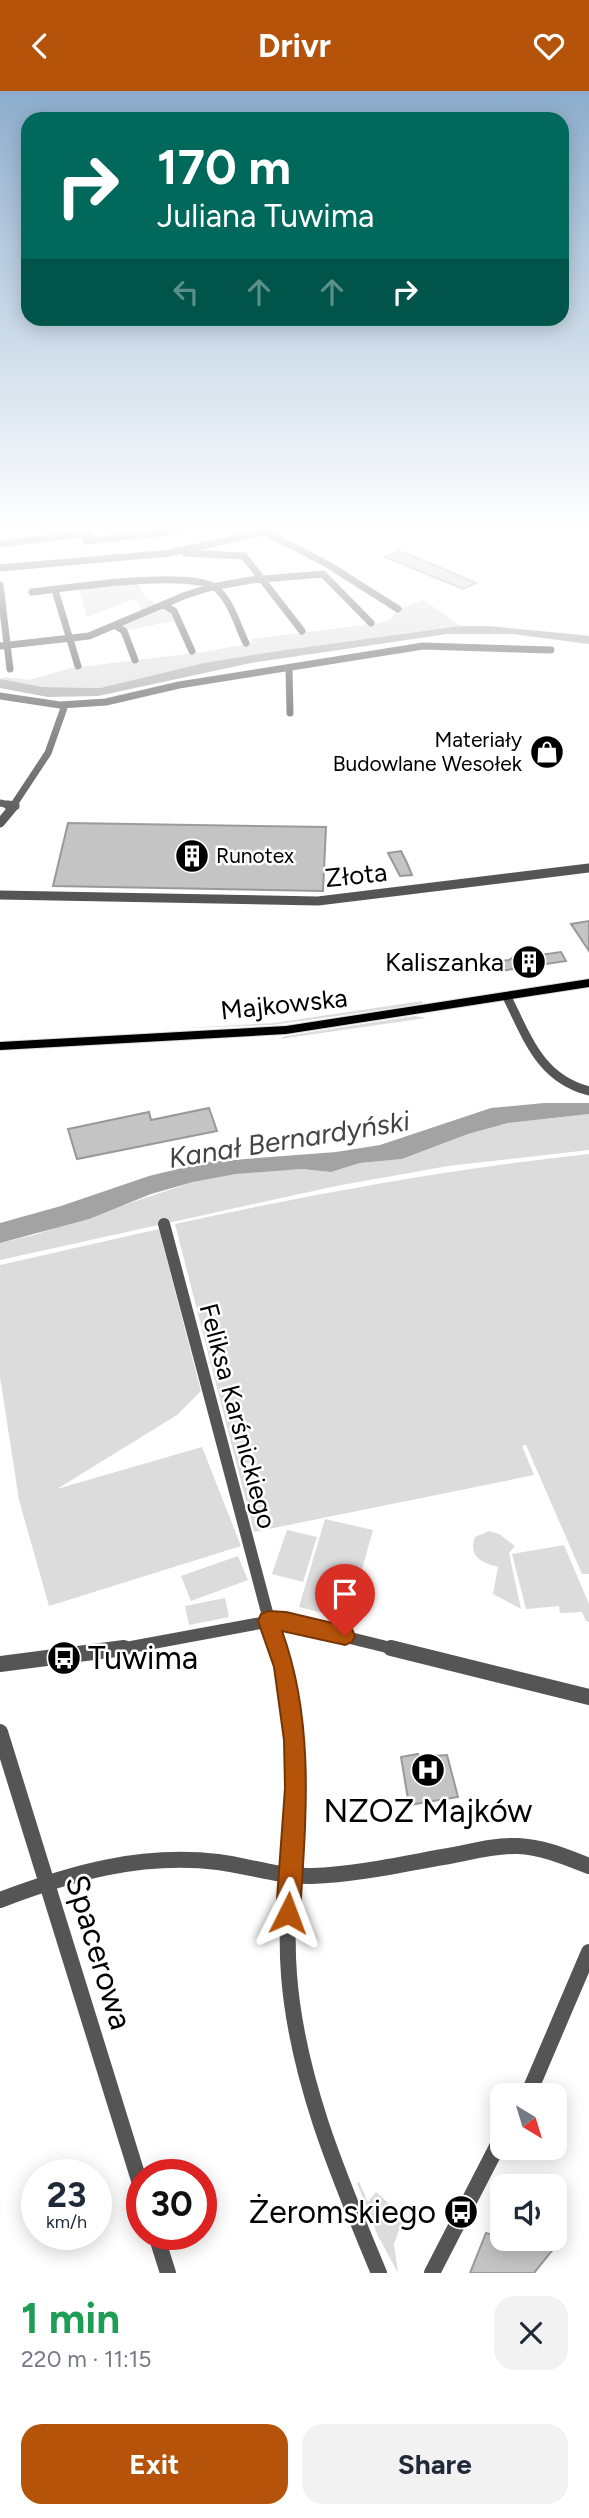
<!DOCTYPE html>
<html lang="en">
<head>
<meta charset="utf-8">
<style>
  :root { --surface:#fff; --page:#f2f2f3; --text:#1f2937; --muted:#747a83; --accent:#b45309 }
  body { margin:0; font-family:Figtree,sans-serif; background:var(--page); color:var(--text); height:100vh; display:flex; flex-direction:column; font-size:26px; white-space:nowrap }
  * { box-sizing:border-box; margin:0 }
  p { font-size:23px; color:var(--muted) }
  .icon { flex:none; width:38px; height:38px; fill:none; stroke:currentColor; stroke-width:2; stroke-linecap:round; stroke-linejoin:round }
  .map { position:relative; height:2182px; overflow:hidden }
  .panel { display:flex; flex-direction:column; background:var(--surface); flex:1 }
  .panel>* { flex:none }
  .hud { position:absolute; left:21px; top:21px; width:548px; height:214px; border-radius:21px; box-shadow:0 4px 18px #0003; background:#00695c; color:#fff; overflow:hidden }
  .needle { width:46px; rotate:142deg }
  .fabs { position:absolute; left:490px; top:1992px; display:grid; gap:14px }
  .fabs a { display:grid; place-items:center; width:77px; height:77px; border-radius:14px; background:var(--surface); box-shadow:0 4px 18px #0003; font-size:35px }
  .speed { position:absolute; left:21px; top:2068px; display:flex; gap:14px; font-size:35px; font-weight:700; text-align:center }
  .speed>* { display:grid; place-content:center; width:91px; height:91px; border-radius:50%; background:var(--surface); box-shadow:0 4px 18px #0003; line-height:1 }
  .speed small { font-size:18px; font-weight:400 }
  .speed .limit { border:10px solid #d22; background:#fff; color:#111 }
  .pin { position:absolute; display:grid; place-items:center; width:60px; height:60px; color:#fff; margin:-72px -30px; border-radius:50% 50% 50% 0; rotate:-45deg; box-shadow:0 0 7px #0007 }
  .pin .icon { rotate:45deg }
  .me { position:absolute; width:77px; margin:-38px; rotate:3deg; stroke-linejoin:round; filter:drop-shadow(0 0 5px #0008) }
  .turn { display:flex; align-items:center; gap:24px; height:147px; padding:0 21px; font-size:32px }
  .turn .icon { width:91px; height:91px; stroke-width:2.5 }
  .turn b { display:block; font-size:49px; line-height:60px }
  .lanes { display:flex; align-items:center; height:66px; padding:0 21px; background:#0003; justify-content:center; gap:35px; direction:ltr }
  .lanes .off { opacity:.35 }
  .round { display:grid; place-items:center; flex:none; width:74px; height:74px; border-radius:21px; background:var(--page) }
  .head { display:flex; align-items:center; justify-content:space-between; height:119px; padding:0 21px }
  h1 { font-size:42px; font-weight:700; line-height:52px; color:#1e9e55 }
  .action { display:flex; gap:14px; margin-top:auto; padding:14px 21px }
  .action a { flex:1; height:80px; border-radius:21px; background:var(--accent); color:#fff; font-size:28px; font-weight:700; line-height:80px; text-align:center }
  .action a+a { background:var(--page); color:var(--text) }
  header { display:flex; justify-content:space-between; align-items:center; height:91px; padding:0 21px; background:var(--accent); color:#fff; font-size:32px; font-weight:700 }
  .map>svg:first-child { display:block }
  .green { fill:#dcdcdc }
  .water { fill:#a3a3a3 }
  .building { fill:#c4c4c4; stroke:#999; stroke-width:2 }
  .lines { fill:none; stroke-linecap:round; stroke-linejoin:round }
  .major-casing { stroke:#dbdbdb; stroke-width:2 }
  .minor-far3 { stroke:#555; stroke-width:7 }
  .minor-far2 { stroke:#555; stroke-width:9 }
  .minor-far1 { stroke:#555; stroke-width:12 }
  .minor { stroke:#555; stroke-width:16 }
  .major { fill:#000; fill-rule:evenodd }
  .route { fill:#b45309; stroke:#753606; stroke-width:2 }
  .labels { text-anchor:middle; stroke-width:5; stroke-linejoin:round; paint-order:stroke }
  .far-poi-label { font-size:21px; fill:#000; stroke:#fff; text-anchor:end }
  .street-label { font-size:26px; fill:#000; stroke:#fff }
  .poi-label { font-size:26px; fill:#000; stroke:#fff; text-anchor:end }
  .water-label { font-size:28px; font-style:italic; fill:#444; stroke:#fff }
  .near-poi-label { font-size:32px; fill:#000; stroke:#fff; text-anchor:start }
  .near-street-label { font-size:32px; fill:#000; stroke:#fff }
</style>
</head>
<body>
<header><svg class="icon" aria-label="back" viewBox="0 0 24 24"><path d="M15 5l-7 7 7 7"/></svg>Drivr<svg class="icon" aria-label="heart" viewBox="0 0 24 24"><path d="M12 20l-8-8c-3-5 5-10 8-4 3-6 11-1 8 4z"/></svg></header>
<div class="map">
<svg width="589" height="2182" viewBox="0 0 589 2182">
  <rect width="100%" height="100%" fill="#fff"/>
  <!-- green -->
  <path class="green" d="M138 492 143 503 157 514 142 521 137 509H132L87 526 79 498Z
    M424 509 460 535 271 561 204 572 100 597 43 596 0 588 5 586 29 589 71 577 203 561 252 552V548L379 532 391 528 398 518Z
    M163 518 170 521 174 530 127 539 123 535Z
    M422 910 423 913 272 934 183 937 274 932Z
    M415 925 426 927 280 948 285 945Z
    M589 1023V1059L448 1075 336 1095 0 1169V1152L34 1144 193 1091 236 1083 302 1078 331 1081 360 1072 402 1068 468 1043 508 1032Z
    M589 1063V1483H582L526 1354 522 1355 534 1384 254 1441 175 1133C313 1103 449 1078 589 1063Z
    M159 1138 201 1300 177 1324 57 1398 202 1356 241 1455 49 1515 19 1409 0 1286V1174Z
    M325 1428 373 1439 348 1528 299 1516Z
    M287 1439 317 1446 303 1491 272 1483Z
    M489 1440 499 1443 515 1455 509 1462 521 1518 493 1503 498 1476C482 1472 468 1466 475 1446Z
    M564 1454 589 1513V1531L586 1530 582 1521 560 1522 559 1515 526 1518 512 1463Z
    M238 1465 248 1489 191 1510 181 1485Z
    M225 1507 229 1526 189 1534 185 1515Z
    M359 2091 368 2111 376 2101 404 2126 394 2153 398 2182 378 2145 357 2092Z"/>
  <!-- water -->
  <path class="water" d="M460 535H488L582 544 589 545V553L512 543H447L251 572 98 605 48 606 0 597V588L43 596 100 597 204 572 271 561Z
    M544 1012H589V1023L508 1032 468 1043 402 1068 360 1072 331 1081 302 1078 236 1083 193 1091 151 1103 89 1128 0 1152V1132L61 1115 149 1085 207 1071 336 1061 380 1054 491 1017Z"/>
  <!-- building -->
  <path class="building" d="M399 460 439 476 476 492 463 498 385 466Z
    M68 732 326 736 323 800 53 795Z
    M401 760 407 772 412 784 400 785 388 762Z
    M589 830V860L571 833Z
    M561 861 566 870 493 881V871L509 869 518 863 532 862 533 865Z
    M209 1017 217 1040 77 1068 68 1038 149 1021 151 1029Z
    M418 1663 419 1666 447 1664 458 1706 409 1714 401 1666Z
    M486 2142 502 2147H556L559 2151 534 2182H470Z"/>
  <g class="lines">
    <!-- major casing -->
    <g class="major-casing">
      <path id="major" d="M589 888V896L286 943 0 959V951L286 935Z"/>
    </g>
    <!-- minor-far3 -->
    <path class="minor-far3" d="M252 434 327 473 398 518
      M86 450 169 441 195 434
      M0 453 89 442
      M185 462 244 465 302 540
      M0 477 170 462 265 441
      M0 494 10 578
      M55 499 78 575
      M32 501C68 497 186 479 214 496 230 506 238 536 246 552
      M164 514 174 520 192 560
      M116 535 124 540 135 569
      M0 555 89 545 186 504 212 496 251 489 323 483 371 532
      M289 577 290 622
      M0 605 60 614 106 611 179 594 423 555 551 559
      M0 712 15 715
      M13 715 48 662 65 614"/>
    <!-- minor-far2 -->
    <path class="minor-far2" d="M8 714 15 715
      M0 732 15 714
      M0 804 318 810 589 777
      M507 906C528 948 540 987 589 1000"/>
    <!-- minor-far1 -->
    <path class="minor-far1" d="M164 1133 277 1559
      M115 1559 277 1529 399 1559"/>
    <!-- minor -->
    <path class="minor" d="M277 1557C290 1602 296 1651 296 1698 295 1760 284 1822 289 1884 297 1988 339 2086 379 2182
      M391 1557 589 1606
      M0 1573 124 1557
      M0 1641 142 2099
      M0 1809C71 1782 140 1762 218 1771 249 1775 280 1786 312 1785 360 1783 407 1772 454 1764 474 1760 497 1754 518 1755 543 1756 566 1766 589 1775
      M528 2004 589 1861
      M156 2144 168 2182
      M432 2182 502 2046"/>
    <!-- major -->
    <use href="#major" class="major"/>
  </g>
  <!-- sky -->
  <linearGradient id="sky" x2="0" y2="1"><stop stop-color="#8cadcc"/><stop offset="0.59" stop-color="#fff"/><stop offset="1" stop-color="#fff" stop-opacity="0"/></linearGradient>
  <rect width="589" height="740" fill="url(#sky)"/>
  <!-- route -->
  <path class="route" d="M268 1520 286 1521 345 1535 352 1538 355 1545 352 1551 345 1554 282 1540C315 1631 306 1726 300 1822L296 1830 288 1833 280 1830 276 1822 285 1697 284 1649 274 1576 258 1530 261 1523Z"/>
  <!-- icons -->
  <defs>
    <g id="shop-disc" transform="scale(1.75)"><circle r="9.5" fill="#000" stroke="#fff"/><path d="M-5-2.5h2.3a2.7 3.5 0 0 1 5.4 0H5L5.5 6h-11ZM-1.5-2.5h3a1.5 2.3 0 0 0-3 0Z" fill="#fff"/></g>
    <g id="building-disc" transform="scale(1.75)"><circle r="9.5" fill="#000" stroke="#fff"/><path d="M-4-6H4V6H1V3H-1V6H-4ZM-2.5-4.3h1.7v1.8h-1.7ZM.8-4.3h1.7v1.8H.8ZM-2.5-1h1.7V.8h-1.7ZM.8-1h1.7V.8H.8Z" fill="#fff"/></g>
    <g id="bus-disc" transform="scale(1.75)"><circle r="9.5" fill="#000" stroke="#fff"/><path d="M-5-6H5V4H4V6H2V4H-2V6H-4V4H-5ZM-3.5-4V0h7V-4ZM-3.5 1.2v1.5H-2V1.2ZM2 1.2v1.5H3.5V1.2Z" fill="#fff"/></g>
    <g id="hospital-disc" transform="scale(1.75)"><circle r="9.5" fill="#000" stroke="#fff"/><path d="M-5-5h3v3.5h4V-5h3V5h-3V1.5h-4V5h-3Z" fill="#fff"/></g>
  </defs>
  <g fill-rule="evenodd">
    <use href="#shop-disc" x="547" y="661"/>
    <use href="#building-disc" x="192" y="765"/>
    <use href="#building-disc" x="529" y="871"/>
    <use href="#bus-disc" x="64" y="1567"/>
    <use href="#hospital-disc" x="428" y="1679"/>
    <use href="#bus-disc" x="461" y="2121"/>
  </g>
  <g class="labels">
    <!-- far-poi labels -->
    <g class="far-poi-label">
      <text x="522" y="656">Materiały<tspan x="522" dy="24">Budowlane Wesołek</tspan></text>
      <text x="216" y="772" text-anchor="start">Runotex</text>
    </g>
    <!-- street labels -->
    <g class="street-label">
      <text transform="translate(356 784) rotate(-6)" y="9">Złota</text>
      <text transform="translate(284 913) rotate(-6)" y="9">Majkowska</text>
      <text transform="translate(238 1325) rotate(75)" y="9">Feliksa Karśnickiego</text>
    </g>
    <!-- poi labels -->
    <g class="poi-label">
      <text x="504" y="880">Kaliszanka</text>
    </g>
    <!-- water labels -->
    <g class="water-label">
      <text transform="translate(289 1048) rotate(-9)" y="10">Kanał Bernardyński</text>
    </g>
    <!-- near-poi labels -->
    <g class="near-poi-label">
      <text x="88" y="1578">Tuwima</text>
      <text x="428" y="1731" text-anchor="middle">NZOZ Majków</text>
      <text x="436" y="2132" text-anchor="end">Żeromskiego</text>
    </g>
    <!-- near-street labels -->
    <g class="near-street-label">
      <text transform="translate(99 1861) rotate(73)" y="11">Spacerowa</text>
    </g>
  </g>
</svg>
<div class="fabs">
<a><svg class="needle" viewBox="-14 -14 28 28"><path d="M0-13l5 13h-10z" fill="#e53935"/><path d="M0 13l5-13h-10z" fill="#747a83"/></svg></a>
<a><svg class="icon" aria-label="sound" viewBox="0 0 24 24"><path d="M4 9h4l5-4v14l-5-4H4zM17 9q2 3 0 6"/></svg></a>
</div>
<div class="speed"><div>23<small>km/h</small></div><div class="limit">30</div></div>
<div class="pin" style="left:345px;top:1545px;background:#d93025"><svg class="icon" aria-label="arrive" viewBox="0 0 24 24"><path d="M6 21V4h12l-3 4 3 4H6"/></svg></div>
<svg class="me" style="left:288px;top:1822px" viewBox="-20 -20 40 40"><path d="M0-17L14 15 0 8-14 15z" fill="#b45309" stroke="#fff" stroke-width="4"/></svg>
<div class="hud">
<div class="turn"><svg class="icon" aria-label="right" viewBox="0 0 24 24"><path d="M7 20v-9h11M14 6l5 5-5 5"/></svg><div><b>170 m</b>Juliana Tuwima</div></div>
<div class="lanes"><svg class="icon off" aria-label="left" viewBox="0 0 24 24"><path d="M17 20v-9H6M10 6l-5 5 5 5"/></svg><svg class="icon off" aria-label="ahead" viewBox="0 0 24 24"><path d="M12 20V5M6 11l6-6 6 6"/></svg><svg class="icon off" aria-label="ahead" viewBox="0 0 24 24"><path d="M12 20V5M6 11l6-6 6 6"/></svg><svg class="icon" aria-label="right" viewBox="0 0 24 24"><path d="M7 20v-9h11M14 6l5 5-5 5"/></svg></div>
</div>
</div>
<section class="panel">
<div class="head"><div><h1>1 min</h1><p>220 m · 11:15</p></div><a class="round"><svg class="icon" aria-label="close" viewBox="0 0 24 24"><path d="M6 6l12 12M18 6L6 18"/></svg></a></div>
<div class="action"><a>Exit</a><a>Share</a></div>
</section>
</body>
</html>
